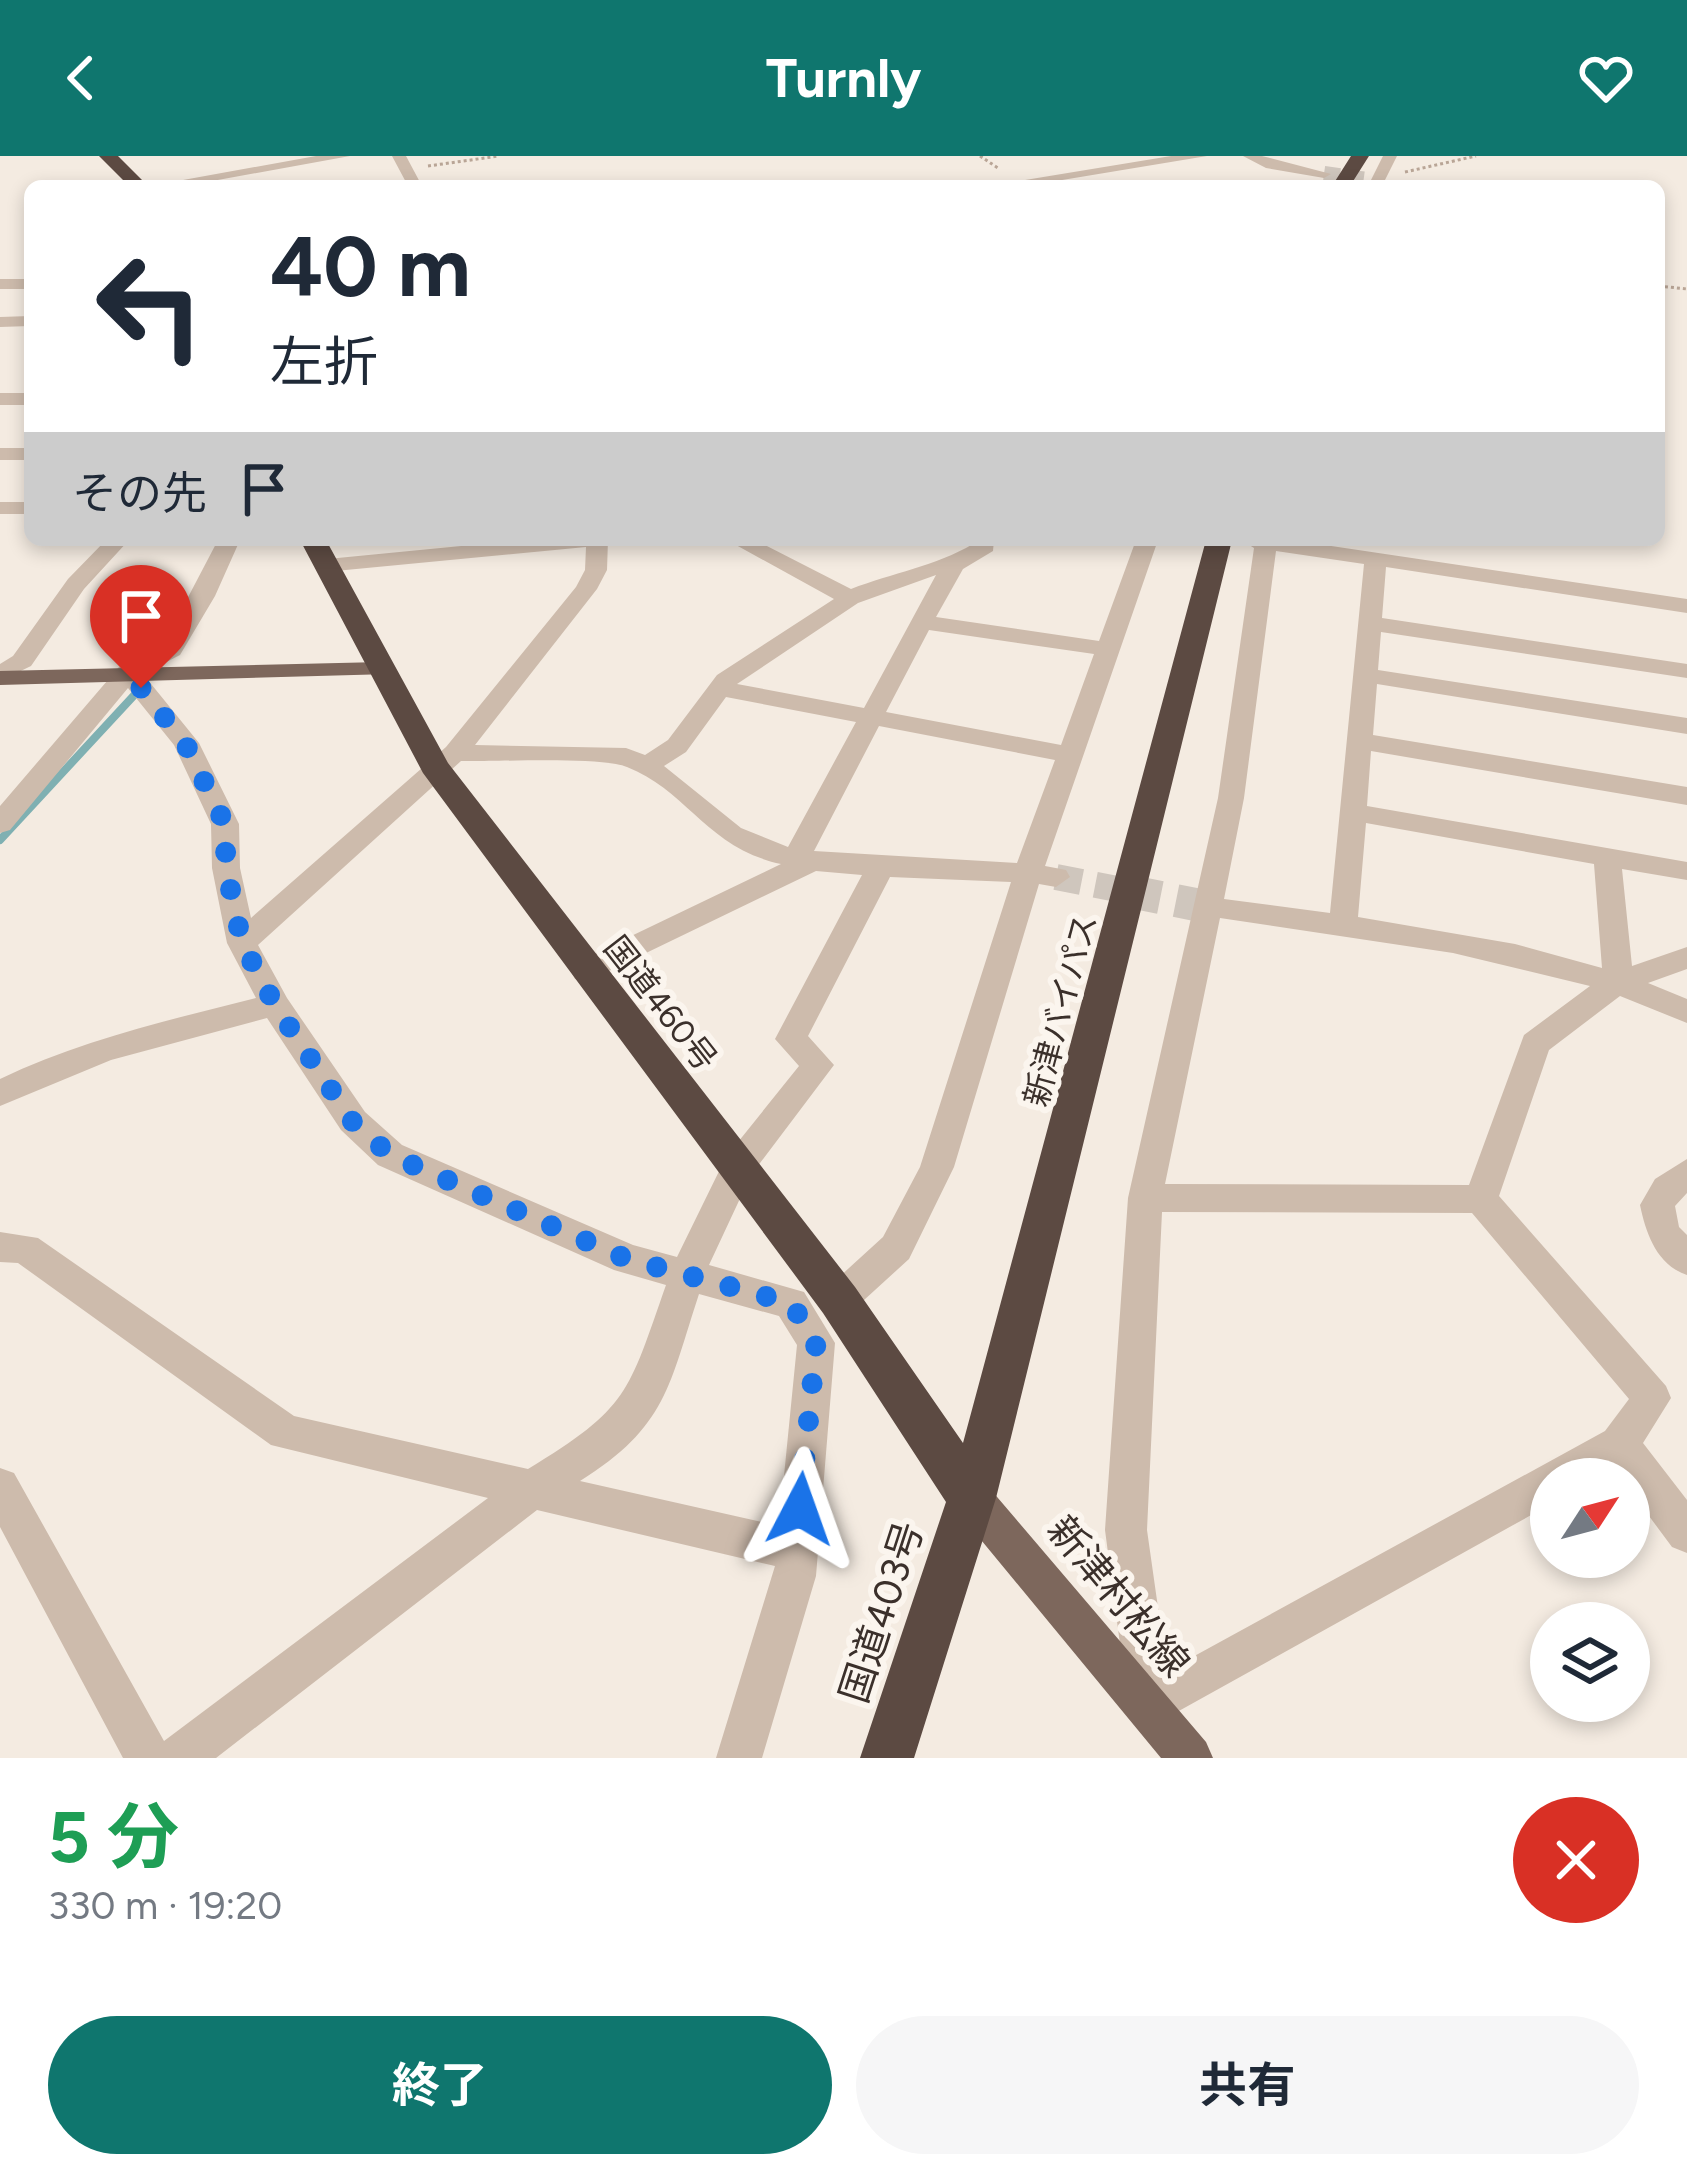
<!DOCTYPE html>
<html lang="ja">
<head>
<meta charset="utf-8">
<style>
  :root { --surface:#fff; --page:#f6f6f7; --text:#1f2937; --muted:#747a83; --accent:#0f766e }
  body { margin:0; font-family:Figtree,"Noto Sans JP",sans-serif; background:var(--page); color:var(--text); height:100vh; display:flex; flex-direction:column; font-size:45px; white-space:nowrap }
  * { box-sizing:border-box; margin:0 }
  p { font-size:39px; color:var(--muted) }
  .icon { flex:none; width:66px; height:66px; fill:none; stroke:currentColor; stroke-width:2; stroke-linecap:round; stroke-linejoin:round }
  .map { position:relative; height:1602px; overflow:hidden }
  .details { display:flex; flex-direction:column; background:var(--surface); flex:1 }
  .details>* { flex:none }
  .banner { position:absolute; left:24px; top:24px; width:1641px; height:366px; border-radius:18px; box-shadow:0 6px 18px #0003; background:#fff; color:var(--text); overflow:hidden }
  .needle { width:78px; rotate:54deg }
  .buttons { position:absolute; left:1530px; top:1302px; display:grid; gap:24px }
  .buttons a { display:grid; place-items:center; width:120px; height:120px; border-radius:50%; background:var(--surface); box-shadow:0 6px 18px #0003; font-size:60px }
  .pin { position:absolute; display:grid; place-items:center; width:102px; height:102px; color:#fff; margin:-123px -51px; border-radius:50% 50% 50% 0; rotate:-45deg; box-shadow:0 0 12px #0007 }
  .pin .icon { rotate:45deg }
  .me { position:absolute; width:132px; margin:-66px; rotate:4deg; stroke-linejoin:round; filter:drop-shadow(0 0 9px #0008) }
  .turn { display:flex; align-items:center; gap:42px; height:252px; padding:0 48px; font-size:54px }
  .turn .icon { width:156px; height:156px; stroke-width:2.5 }
  .turn b { display:block; font-size:84px; line-height:102px }
  .then { display:flex; align-items:center; height:114px; padding:0 48px; background:#0003; gap:24px; font-size:45px }
  .round { display:grid; place-items:center; flex:none; width:126px; height:126px; border-radius:63px; background:var(--page) }
  .headline { display:flex; align-items:center; justify-content:space-between; height:204px; padding:0 48px }
  h1 { font-size:72px; font-weight:700; line-height:90px; color:#1e9e55 }
  .primary-button { display:flex; gap:24px; margin-top:auto; padding:24px 48px }
  .primary-button a { flex:1; height:138px; border-radius:72px; background:var(--accent); color:#fff; font-size:48px; font-weight:700; line-height:138px; text-align:center }
  .primary-button a+a { background:var(--page); color:var(--text) }
  header { display:flex; justify-content:space-between; align-items:center; height:156px; padding:0 48px; background:var(--accent); color:#fff; font-size:54px; font-weight:700 }
  .map>svg:first-child { display:block }
  .lines { fill:none; stroke-linecap:round; stroke-linejoin:round }
  .stream { stroke:#7fb0b2; stroke-width:8 }
  .minor-tunnel-far2 { stroke:#cfc6bd; stroke-width:16; stroke-dasharray:16 8; stroke-linecap:butt }
  .minor-tunnel-far1 { stroke:#cfc6bd; stroke-width:26; stroke-dasharray:26 14; stroke-linecap:butt }
  .minor-tunnel { stroke:#cfc6bd; stroke-width:33; stroke-dasharray:33 16; stroke-linecap:butt }
  .path { stroke:#b9a596; stroke-width:3; stroke-dasharray:3 3; stroke-linecap:butt }
  .minor { fill:#cdbbac; fill-rule:evenodd }
  .major { fill:#7d675c; fill-rule:evenodd }
  .highway { fill:#5c4a42; fill-rule:evenodd }
  .route { stroke:#1a73e8; stroke-width:21; stroke-dasharray:0 37.8 }
  .labels { text-anchor:middle; stroke-width:12; stroke-linejoin:round; paint-order:stroke }
  .street-label { font-size:33px; fill:#3b302b; stroke:#fbf5ee }
  .near-street-label { font-size:39px; fill:#3b302b; stroke:#fbf5ee }
</style>
</head>
<body>
<header><svg class="icon" aria-label="back" viewBox="0 0 24 24"><path d="M15 5l-7 7 7 7"/></svg>Turnly<svg class="icon" aria-label="heart" viewBox="0 0 24 24"><path d="M12 20l-8-8c-3-5 5-10 8-4 3-6 11-1 8 4z"/></svg></header>
<div class="map">
<svg width="1687" height="1602" viewBox="0 0 1687 1602">
  <rect width="100%" height="100%" fill="#f4ebe1"/>
  <g class="lines">
    <!-- stream -->
    <path class="stream" d="M0 684 139 534"/>
    <!-- minor-tunnel-far2 -->
    <path class="minor-tunnel-far2" d="M1324 18 1367 24"/>
    <!-- minor-tunnel-far1 -->
    <path class="minor-tunnel-far1" d="M1056 721 1143 738"/>
    <!-- minor-tunnel -->
    <path class="minor-tunnel" d="M1128 735 1208 751"/>
    <!-- path -->
    <path class="path" d="M980 0 998 12
      M428 10 499 0
      M1405 16 1476 0
      M1659 130 1687 133"/>
    <!-- minor -->
    <path class="minor" d="M316 0H350L185 30H150Z
      M392 0H406L422 30H408Z
      M1171 0H1207L1026 30H989Z
      M1243 0H1262L1331 18 1324 22 1266 12Z
      M1383 0H1397L1382 30H1368Z
      M0 123H30V133H0Z
      M30 160V170L0 171V161Z
      M0 237H30V249H0Z
      M0 292H30V304H0Z
      M0 346H30V358H0Z
      M106 384H129L84 433 31 510 0 525V508L13 500 68 423Z
      M218 384H240L215 440 180 499 143 518 199 587 239 668 240 712 251 762 446 591 576 431 585 414 586 391 325 416 314 409 317 404 522 384H608L607 414 597 433 475 589 626 592 645 599 668 584 717 519 834 443 727 384H755L851 433C892 417 936 410 973 388L972 384H994L993 395 963 413 936 461 1099 485 1136 384H1158L1045 710 1066 714 1070 721 1056 731 1039 728 954 1011 909 1103 852 1155 839 1160 826 1155 821 1144 826 1133 883 1081 920 1011 1011 726 890 721 808 880 834 909 751 1019 709 1109 804 1136 835 1187 816 1420 762 1602H716L775 1410 537 1354 216 1602H123L0 1371V1312L14 1317 164 1585 488 1342 271 1289 18 1107 0 1106V1076L38 1082 294 1260 528 1313C629 1252 628 1237 666 1129L614 1114 378 1009 341 974 267 862 111 904 0 950V923C81 884 169 864 256 842L227 787 212 712 211 668 174 589 128 532 10 674 0 677V650L119 511 163 489ZM936 419 864 552 737 528 858 447ZM929 474 1094 498 1061 589 886 556ZM726 541 856 566 788 691 741 672 664 610 686 596ZM879 570 1055 604 1017 707 814 695ZM461 605C496 606 601 600 627 611 688 635 707 692 781 708L575 807 571 815 575 823 586 826 816 715 862 719 775 883 799 910 726 1001 677 1101 633 1089 402 989 365 956 287 842 258 789ZM699 1138 779 1160 797 1189 779 1370 580 1325C667 1271 669 1229 699 1138Z
      M1291 384 1687 443V457L1386 411 1382 462 1687 508V522L1381 476 1378 514 1687 562V578L1377 528 1373 579 1687 631V649L1371 595 1367 650 1687 706V724L1622 713 1632 810 1687 791V813L1648 827 1687 843V867L1620 840 1549 894 1499 1040 1666 1230 1671 1242 1643 1287 1687 1344V1397L1672 1391 1629 1333V1323H1621L1613 1312 1594 1323H1551V1348L1150 1571 1134 1565 1128 1549 1105 1374 1128 1042 1218 642 1254 392 1243 385ZM1276 395 1364 408 1330 757 1224 743 1244 642ZM1366 667 1594 708 1602 812 1515 788 1358 761ZM1220 762 1453 797 1590 830 1524 879 1469 1029 1165 1028ZM1162 1056 1472 1057 1629 1243 1605 1275 1167 1515 1147 1374Z
      M1687 1003V1037L1675 1050 1679 1071 1687 1079V1119C1657 1109 1646 1078 1640 1049L1655 1023Z"/>
    <!-- major -->
    <path class="major" d="M381 506 390 508V518L0 529V515Z
      M972 1323 986 1328 1206 1586 1213 1602H1161L958 1356 952 1342 958 1328Z"/>
    <!-- highway -->
    <path class="highway" d="M99 0H118L148 30H129Z
      M1351 0H1369L1350 30H1332Z
      M300 384H326L448 607 855 1131 963 1287 1206 384H1232L996 1342 914 1602H860L946 1346 823 1157 423 617Z"/>
  </g>
  <g class="lines">
    <!-- route -->
    <path class="route" d="M141 532 185 587 225 668 226 712 242 787 275 849 352 965 390 999 627 1103 791 1147 816 1187 800 1353"/>
  </g>
  <g class="labels">
    <!-- street labels -->
    <g class="street-label">
      <text transform="translate(661 847) rotate(52)" y="12">国道460号</text>
      <text transform="translate(1060 854) rotate(-75)" y="12">新津バイパス</text>
    </g>
    <!-- near-street labels -->
    <g class="near-street-label">
      <text transform="translate(1119 1440) rotate(50)" y="14">新津村松線</text>
      <text transform="translate(881 1456) rotate(-72)" y="14">国道403号</text>
    </g>
  </g>
</svg>
<div class="buttons">
<a><svg class="needle" viewBox="-14 -14 28 28"><path d="M0-13l5 13h-10z" fill="#e53935"/><path d="M0 13l5-13h-10z" fill="#747a83"/></svg></a>
<a><svg class="icon" aria-label="layers" viewBox="0 0 24 24"><path d="M12 4l9 5-9 5-9-5zM3 14l9 5 9-5"/></svg></a>
</div>
<div class="pin" style="left:141px;top:532px;background:#d93025"><svg class="icon" aria-label="arrive" viewBox="0 0 24 24"><path d="M6 21V4h12l-3 4 3 4H6"/></svg></div>
<svg class="me" style="left:800px;top:1353px" viewBox="-20 -20 40 40"><path d="M0-17L14 15 0 8-14 15z" fill="#1a73e8" stroke="#fff" stroke-width="4"/></svg>
<div class="banner">
<div class="turn"><svg class="icon" aria-label="left" viewBox="0 0 24 24"><path d="M17 20v-9H6M10 6l-5 5 5 5"/></svg><div><b>40 m</b>左折</div></div>
<div class="then">その先<svg class="icon" aria-label="arrive" viewBox="0 0 24 24"><path d="M6 21V4h12l-3 4 3 4H6"/></svg></div>
</div>
</div>
<section class="details">
<div class="headline"><div><h1>5 分</h1><p>330 m · 19:20</p></div><a class="round" style="background:#d93025;color:#fff"><svg class="icon" aria-label="close" viewBox="0 0 24 24"><path d="M6 6l12 12M18 6L6 18"/></svg></a></div>
<div class="primary-button"><a>終了</a><a>共有</a></div>
</section>
</body>
</html>
